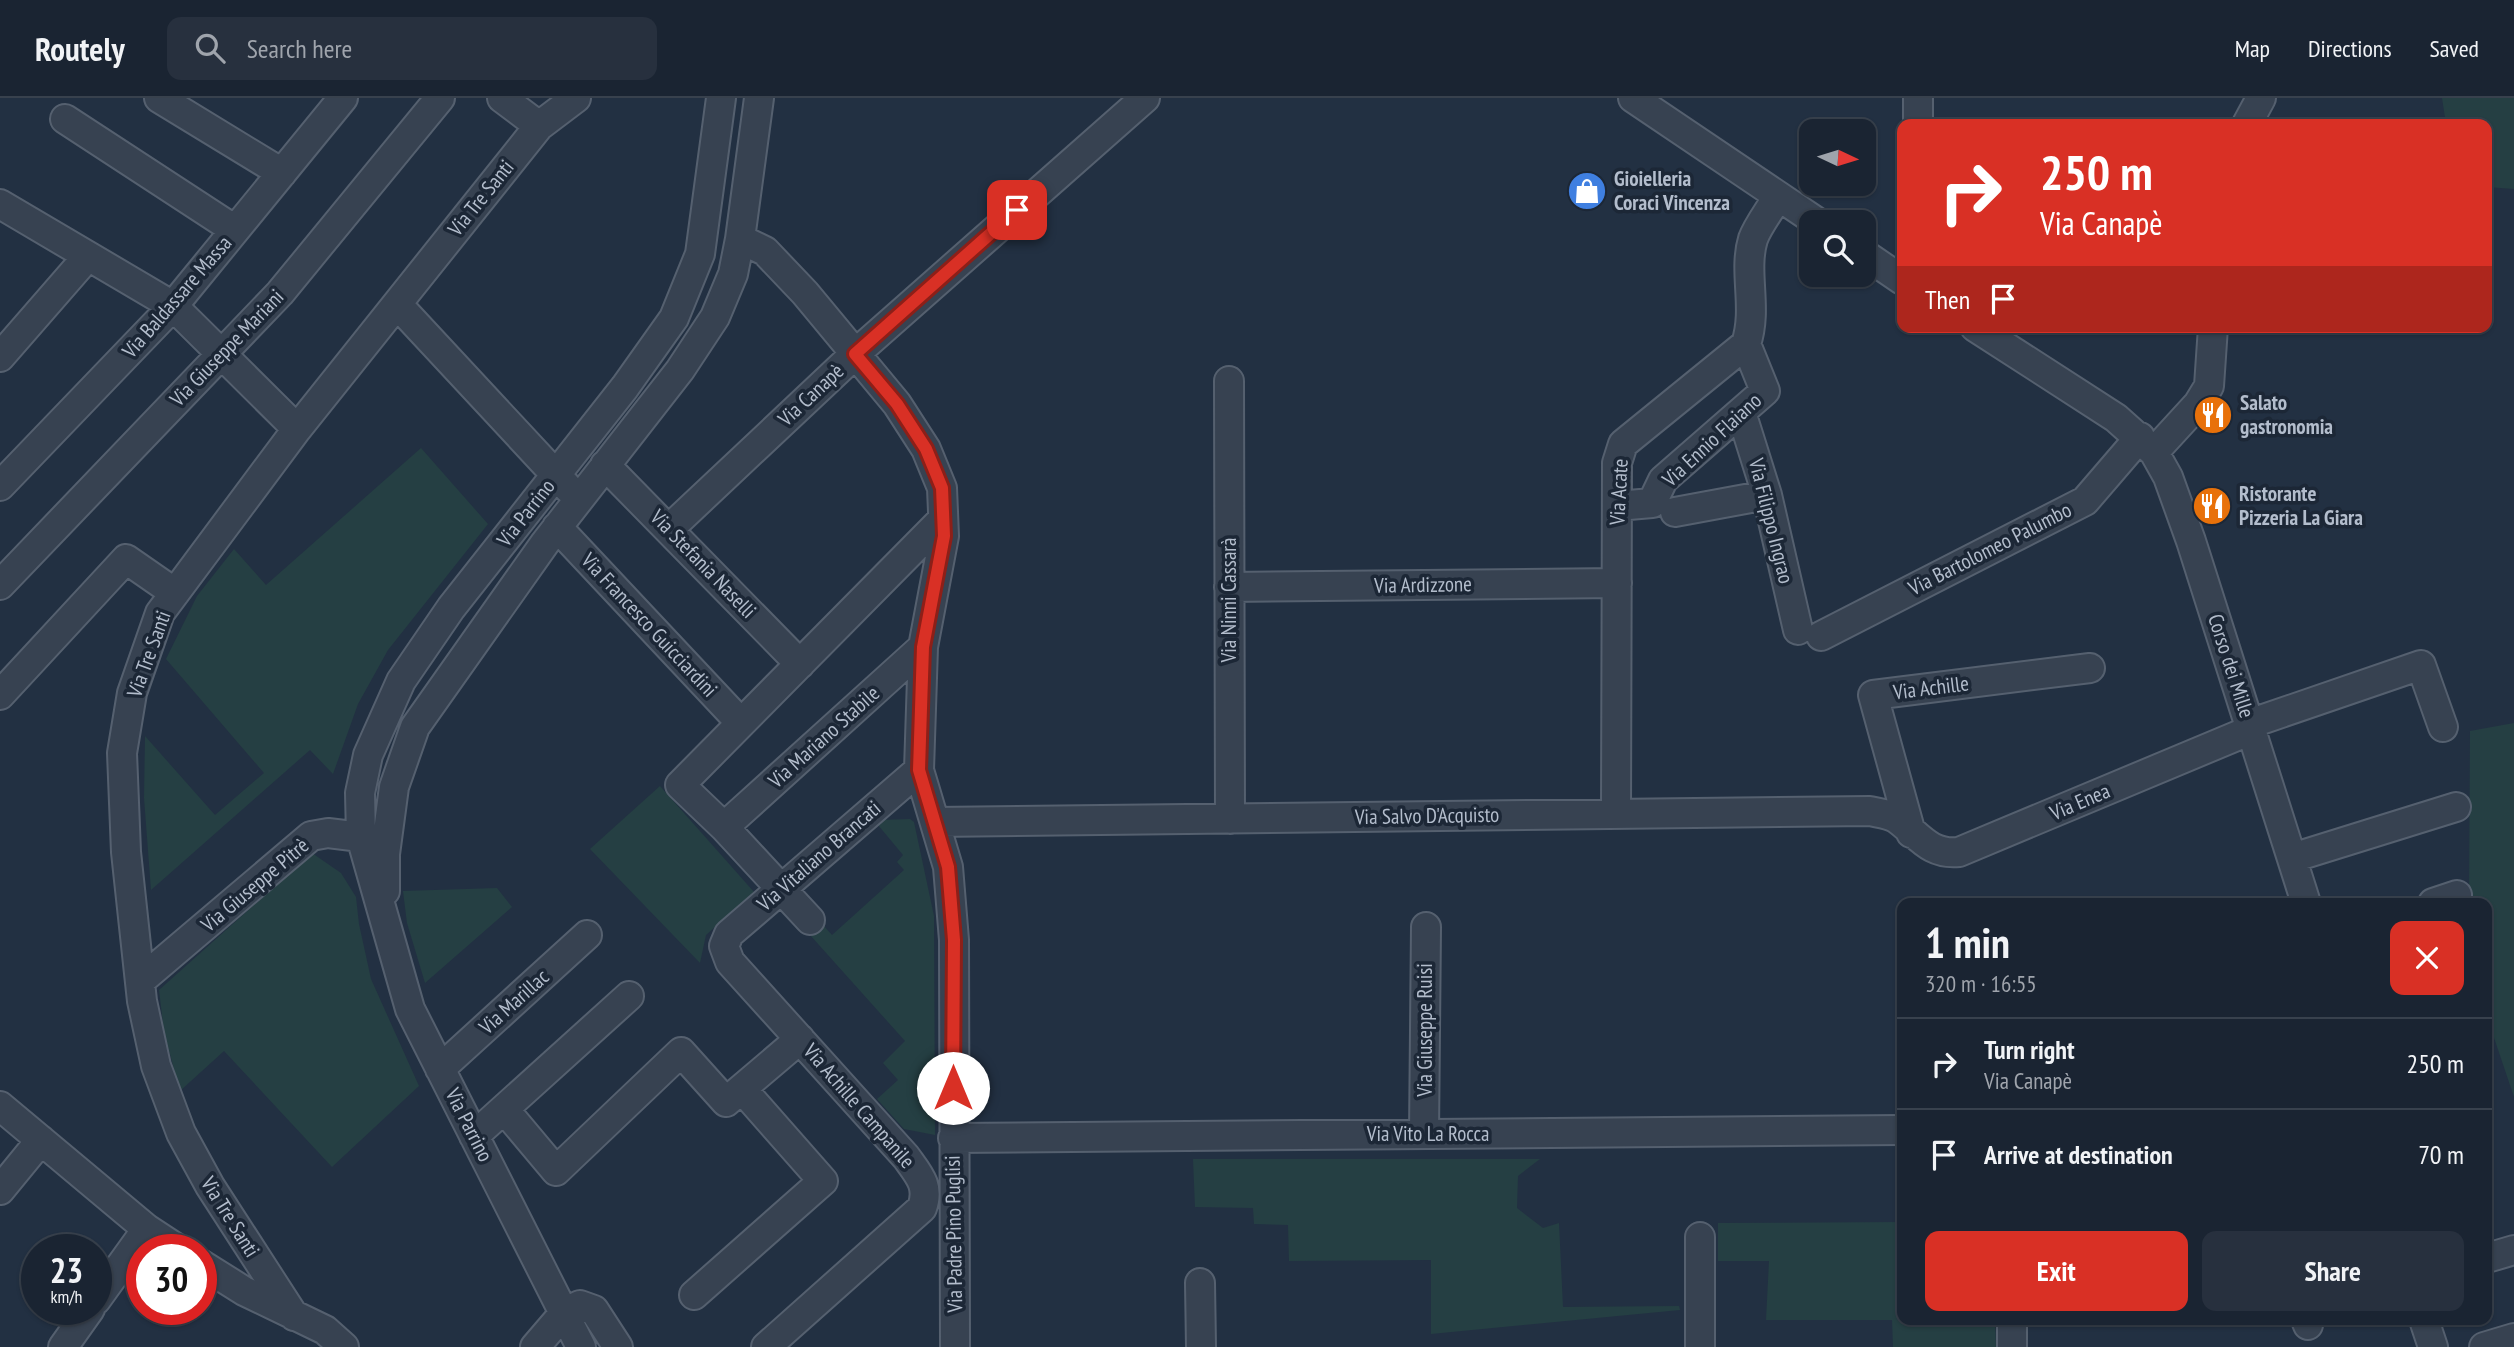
<!DOCTYPE html>
<html lang="en">
<head>
<meta charset="utf-8">
<style>
  :root { --surface:#1a2432; --page:#27303e; --text:#f1f3f6; --muted:#9fa4ac; --line:#38414d; --accent:#d93025 }
  body { margin:0; font-family:"PT Sans Narrow",sans-serif; background:var(--page); color:var(--text); height:100vh; display:flex; flex-direction:column; font-size:26px; white-space:nowrap }
  * { box-sizing:border-box; margin:0 }
  p { font-size:23px; color:var(--muted) }
  .icon { flex:none; width:38px; height:38px; fill:none; stroke:currentColor; stroke-width:2; stroke-linecap:round; stroke-linejoin:round }
  .map { position:relative; flex:1; overflow:hidden }
  .sheet { position:absolute; left:1897px; top:800px; width:595px; height:427px; display:flex; flex-direction:column; background:var(--surface); border-radius:14px; box-shadow:0 2px 5px #0004,0 0 0 2px var(--line) }
  .sheet>* { flex:none }
  .guide { position:absolute; left:1897px; top:21px; width:595px; height:214px; border-radius:14px; box-shadow:0 2px 5px #0004,0 0 0 2px var(--line); background:#d93025; color:#fff; overflow:hidden }
  .needle { width:46px; rotate:94deg }
  .fabs { position:absolute; left:1799px; top:21px; display:grid; gap:14px }
  .fabs a { display:grid; place-items:center; width:77px; height:77px; border-radius:14px; background:var(--surface); box-shadow:0 2px 5px #0004,0 0 0 2px var(--line); font-size:35px }
  .speed { position:absolute; left:21px; top:1136px; display:flex; gap:14px; font-size:35px; font-weight:700; text-align:center }
  .speed>* { display:grid; place-content:center; width:91px; height:91px; border-radius:50%; background:var(--surface); box-shadow:0 2px 5px #0004,0 0 0 2px var(--line); line-height:1 }
  .speed small { font-size:18px; font-weight:400 }
  .speed .limit { border:10px solid #d22; background:#fff; color:#111 }
  .pin { position:absolute; display:grid; place-items:center; width:60px; height:60px; color:#fff; margin:-30px; border-radius:14px; box-shadow:0 4px 10px #0006 }
  .me { position:absolute; width:77px; margin:-38px; rotate:0deg; stroke-linejoin:round; filter:drop-shadow(0 0 5px #0008) }
  .turn { display:flex; align-items:center; gap:24px; height:147px; padding:0 28px; font-size:32px }
  .turn .icon { width:91px; height:91px; stroke-width:2.5 }
  .turn b { display:block; font-size:49px; line-height:60px }
  .then { display:flex; align-items:center; height:66px; padding:0 28px; background:#0003; gap:14px; font-size:26px }
  .round { display:grid; place-items:center; flex:none; width:74px; height:74px; border-radius:14px; background:var(--page) }
  .overview { display:flex; align-items:center; justify-content:space-between; height:119px; padding:0 28px }
  h1 { font-size:42px; font-weight:700; line-height:52px }
  .cta { display:flex; gap:14px; margin-top:auto; padding:14px 28px }
  .cta a { flex:1; height:80px; border-radius:14px; background:var(--accent); color:#fff; font-size:28px; font-weight:700; line-height:80px; text-align:center }
  .cta a+a { background:var(--page); color:var(--text) }
  ul { padding:0; list-style:none }
  li { display:flex; align-items:center; gap:21px; height:91px; padding:0 28px; border-top:2px solid var(--line) }
  li div { flex:1 }
  li b { display:block; font-size:26px }
  li em { font-style:normal }
  header { display:flex; align-items:center; gap:42px; box-sizing:border-box; height:98px; padding:0 35px; background:var(--surface); border-bottom:2px solid var(--line) }
  header strong { font-size:33px }
  nav { display:flex; gap:38px; margin-inline-start:auto; font-size:24px }
  .search { width:490px; height:63px; background:var(--page); display:flex; align-items:center; gap:18px; box-sizing:border-box; padding:0 24px; border-radius:14px; color:var(--muted); font-size:26px }
  .map>svg:first-child { display:block }
  .green { fill:#253f43 }
  .lines { fill:none; stroke-linecap:round; stroke-linejoin:round }
  .minor-casing { stroke:#55606f; stroke-width:32 }
  .minor { stroke:#374251; stroke-width:28 }
  .route-casing { stroke:#8d1f18; stroke-width:18 }
  .route { stroke:#d93025; stroke-width:12 }
  .labels { text-anchor:middle; stroke-width:7; stroke-linejoin:round; paint-order:stroke }
  .poi-label { font-size:21px; font-weight:bold; fill:#b3bdcc; stroke:#1c2736; text-anchor:start }
  .street-label { font-size:21px; fill:#b3bdcc; stroke:#1c2736 }
</style>
</head>
<body>
<header>
<strong>Routely</strong>
<div class="search"><svg class="icon" aria-label="search" viewBox="0 0 24 24"><circle cx="10" cy="10" r="6"/><path d="M15 15l6 6"/></svg>Search here</div>
<nav><a>Map</a><a>Directions</a><a>Saved</a></nav>
</header>
<div class="map">
<svg width="2514" height="1249" viewBox="0 0 2514 1249">
  <rect width="100%" height="100%" fill="#223042"/>
  <!-- green -->
  <path class="green" d="M2442 0H2514V91L2487 89V26H2446Z
    M421 350 488 426 388 552 358 606 333 676 310 652 151 792 144 700 145 638 215 717 264 675 166 561 197 498 234 451 266 487Z
    M2514 625V999L2487 919V805H2469L2470 633Z
    M660 688 754 794 706 837 700 865 590 751Z
    M910 721 914 724 934 818 935 1037 904 1031 877 1001 898 982 883 965 905 943 810 837 823 827 832 837 904 772 897 764 903 757 878 727 879 722Z
    M312 755 341 775 356 799 359 826 371 881 419 988 332 1069 224 953 180 993 164 934 159 892Z
    M497 790 512 809 425 885 407 825 403 793Z
    M1193 1061H1540L1518 1078 1517 1110 1543 1130 1559 1125 1563 1209 1679 1208 1680 1212 1431 1236V1162L1289 1163 1288 1127 1254 1126 1253 1110 1195 1109Z
    M1902 1124V1222H1995L1996 1249H1893L1892 1222H1766L1769 1163H1718V1125Z"/>
  <g class="lines">
    <!-- minor casing -->
    <g class="minor-casing">
      <path id="minor" d="M159 0 282 75
        M502 0 539 28
        M1633 0 1817 124
        M1918 0V26
        M65 21 235 132
        M2247 26 2261 0
        M0 106 173 208 297 331
        M740 141 765 153 805 195 897 306 926 351 942 390 944 438 923 549 919 672 948 769 954 842 955 1249
        M1864 156 1902 182
        M397 206 569 391
        M1975 229 2116 320 2154 354 2168 379 2191 443 2306 805
        M0 259 88 158
        M1229 283 1230 721
        M1741 314 1767 397 1798 532
        M2154 354 2198 306 2209 288 2213 229
        M605 367 800 566
        M0 388 173 208 343 0
        M1617 408 1652 405 1663 382 1765 293 1746 246
        M1675 414 1767 397
        M557 429 741 625
        M669 431 855 256 1145 0
        M0 487 280 195 440 0
        M1229 489 1617 485
        M1821 538 2085 403 2140 339
        M0 597 126 461 175 495
        M2249 626 2421 567 2443 629
        M1616 716 1617 365 1623 346 1746 246C1758 210 1743 174 1753 141 1758 127 1771 111 1778 98
        M935 724 1870 713C1878 715 1890 716 1897 721 1919 737 1929 757 1959 754L2251 632
        M724 729 923 549
        M1911 735 1873 597 2090 570
        M2292 760 2456 709
        M385 793V756L394 689 415 629 545 445 680 272 715 219 733 176 740 141 759 0
        M2433 805 2457 797
        M810 822 724 729 680 687 943 421
        M140 883 311 738 328 735 377 741
        M440 971 587 837
        M0 1008 147 1131 179 1152
        M504 1011 556 1073 681 954 726 1004 800 941
        M1424 1036 1426 829
        M474 1038 629 898
        M953 1040 1902 1032
        M0 1092 41 1042
        M2487 1160 2514 1152
        M201 1166 244 1193 325 1232 344 1249
        M1200 1185 1201 1249
        M694 1197 823 1083 742 991
        M96 1202 147 1131
        M294 1218 210 1088 181 1035 156 968 142 903 126 754 122 655 132 595 160 515 297 331 539 28 576 0
        M2012 1222V1249
        M2306 1222 2308 1227
        M2424 1222 2433 1249
        M63 1249 90 1211
        M535 1249 565 1214 580 1207 594 1212 618 1249
        M581 1249 410 911 361 739 360 695 368 657 401 583 451 510 625 289 674 220 700 156 721 0
        M766 1249 922 1110C930 1088 919 1077 906 1059L730 864 724 848 729 836 919 672
        M1700 1249V1139
        M2484 1249 2514 1240"/>
    </g>
    <!-- minor -->
    <use href="#minor" class="minor"/>
  </g>
  <g class="lines">
    <!-- route casing -->
    <g class="route-casing">
      <path id="route" d="M953 990 954 842 948 769 919 672 923 549 944 438 942 390 926 351 897 306 855 256 1017 112"/>
    </g>
    <!-- route -->
    <use href="#route" class="route"/>
  </g>
  <!-- icons -->
  <defs>
    <g id="shop-disc" transform="scale(2.0125)"><circle r="9.5" fill="#3f7fe0" stroke="#1c2736"/><path d="M-5-2.5h2.3a2.7 3.5 0 0 1 5.4 0H5L5.5 6h-11ZM-1.5-2.5h3a1.5 2.3 0 0 0-3 0Z" fill="#fff"/></g>
    <g id="restaurant-disc" transform="scale(2.0125)"><circle r="9.5" fill="#e8710a" stroke="#1c2736"/><path d="M-5-6h1v4h1v-4h1v4h1v-4h1v5L-1.5 .5V6h-2V.5L-5-1ZM5-6V6H3V1.5H1.5Q1.5-4 5-6Z" fill="#fff"/></g>
  </defs>
  <g fill-rule="evenodd">
    <use href="#shop-disc" x="1587" y="93"/>
    <use href="#restaurant-disc" x="2213" y="317"/>
    <use href="#restaurant-disc" x="2212" y="408"/>
  </g>
  <g class="labels">
    <!-- poi labels -->
    <g class="poi-label">
      <text x="1614" y="88">Gioielleria<tspan x="1614" dy="24">Coraci Vincenza</tspan></text>
      <text x="2240" y="312">Salato<tspan x="2240" dy="24">gastronomia</tspan></text>
      <text x="2239" y="403">Ristorante<tspan x="2239" dy="24">Pizzeria La Giara</tspan></text>
    </g>
    <!-- street labels -->
    <g class="street-label">
      <text transform="translate(481 100) rotate(-51)" y="7">Via Tre Santi</text>
      <text transform="translate(177 199) rotate(-49)" y="7">Via Baldassare Massa</text>
      <text transform="translate(227 250) rotate(-46)" y="7">Via Giuseppe Mariani</text>
      <text transform="translate(811 297) rotate(-43)" y="7">Via Canapè</text>
      <text transform="translate(1712 342) rotate(-43)" y="7">Via Ennio Flaiano</text>
      <text transform="translate(1619 394) rotate(-87)" y="7">Via Acate</text>
      <text transform="translate(526 415) rotate(-52)" y="7">Via Parrino</text>
      <text transform="translate(1771 423) rotate(76)" y="7">Via Filippo Ingrao</text>
      <text transform="translate(1990 451) rotate(-27)" y="7">Via Bartolomeo Palumbo</text>
      <text transform="translate(703 466) rotate(46)" y="7">Via Stefania Naselli</text>
      <text transform="translate(1423 487) rotate(-1)" y="7">Via Ardizzone</text>
      <text transform="translate(1229 502) rotate(-90)" y="7">Via Ninni Cassarà</text>
      <text transform="translate(649 527) rotate(47)" y="7">Via Francesco Guicciardini</text>
      <text transform="translate(149 556) rotate(-70)" y="7">Via Tre Santi</text>
      <text transform="translate(2231 568) rotate(72)" y="7">Corso dei Mille</text>
      <text transform="translate(1931 590) rotate(-7)" y="7">Via Achille</text>
      <text transform="translate(824 639) rotate(-42)" y="7">Via Mariano Stabile</text>
      <text transform="translate(2080 704) rotate(-23)" y="7">Via Enea</text>
      <text transform="translate(1427 718) rotate(-1)" y="7">Via Salvo D'Acquisto</text>
      <text transform="translate(819 758) rotate(-41)" y="7">Via Vitaliano Brancati</text>
      <text transform="translate(255 787) rotate(-40)" y="7">Via Giuseppe Pitrè</text>
      <text transform="translate(514 904) rotate(-42)" y="7">Via Marillac</text>
      <text transform="translate(1425 932) rotate(-90)" y="7">Via Giuseppe Ruisi</text>
      <text transform="translate(859 1008) rotate(49)" y="7">Via Achille Campanile</text>
      <text transform="translate(469 1027) rotate(63)" y="7">Via Parrino</text>
      <text x="1428" y="1043">Via Vito La Rocca</text>
      <text transform="translate(230 1119) rotate(58)" y="7">Via Tre Santi</text>
      <text transform="translate(954 1136) rotate(-91)" y="7">Via Padre Pino Puglisi</text>
    </g>
  </g>
</svg>
<div class="fabs">
<a><svg class="needle" viewBox="-14 -14 28 28"><path d="M0-13l5 13h-10z" fill="#e53935"/><path d="M0 13l5-13h-10z" fill="#9fa4ac"/></svg></a>
<a><svg class="icon" aria-label="search" viewBox="0 0 24 24"><circle cx="10" cy="10" r="6"/><path d="M15 15l6 6"/></svg></a>
</div>
<div class="speed"><div>23<small>km/h</small></div><div class="limit">30</div></div>
<div class="pin" style="left:1017px;top:112px;background:#d93025"><svg class="icon" aria-label="arrive" viewBox="0 0 24 24"><path d="M6 21V4h12l-3 4 3 4H6"/></svg></div>
<svg class="me" style="left:953px;top:990px" viewBox="-20 -20 40 40"><circle r="19" fill="#fff"/><path d="M0-13L10 11 0 6-10 11z" fill="#d93025"/></svg>
<div class="guide">
<div class="turn"><svg class="icon" aria-label="right" viewBox="0 0 24 24"><path d="M7 20v-9h11M14 6l5 5-5 5"/></svg><div><b>250 m</b>Via Canapè</div></div>
<div class="then">Then<svg class="icon" aria-label="arrive" viewBox="0 0 24 24"><path d="M6 21V4h12l-3 4 3 4H6"/></svg></div>
</div>
<section class="sheet">
<div class="overview"><div><h1>1 min</h1><p>320 m · 16:55</p></div><a class="round" style="background:#d93025;color:#fff"><svg class="icon" aria-label="close" viewBox="0 0 24 24"><path d="M6 6l12 12M18 6L6 18"/></svg></a></div>
<ul>
<li><svg class="icon" aria-label="right" viewBox="0 0 24 24"><path d="M7 20v-9h11M14 6l5 5-5 5"/></svg><div><b>Turn right</b><p>Via Canapè</p></div><em>250 m</em></li>
<li><svg class="icon" aria-label="arrive" viewBox="0 0 24 24"><path d="M6 21V4h12l-3 4 3 4H6"/></svg><div><b>Arrive at destination</b></div><em>70 m</em></li>
</ul>
<div class="cta"><a>Exit</a><a>Share</a></div>
</section>
</div>
</body>
</html>
